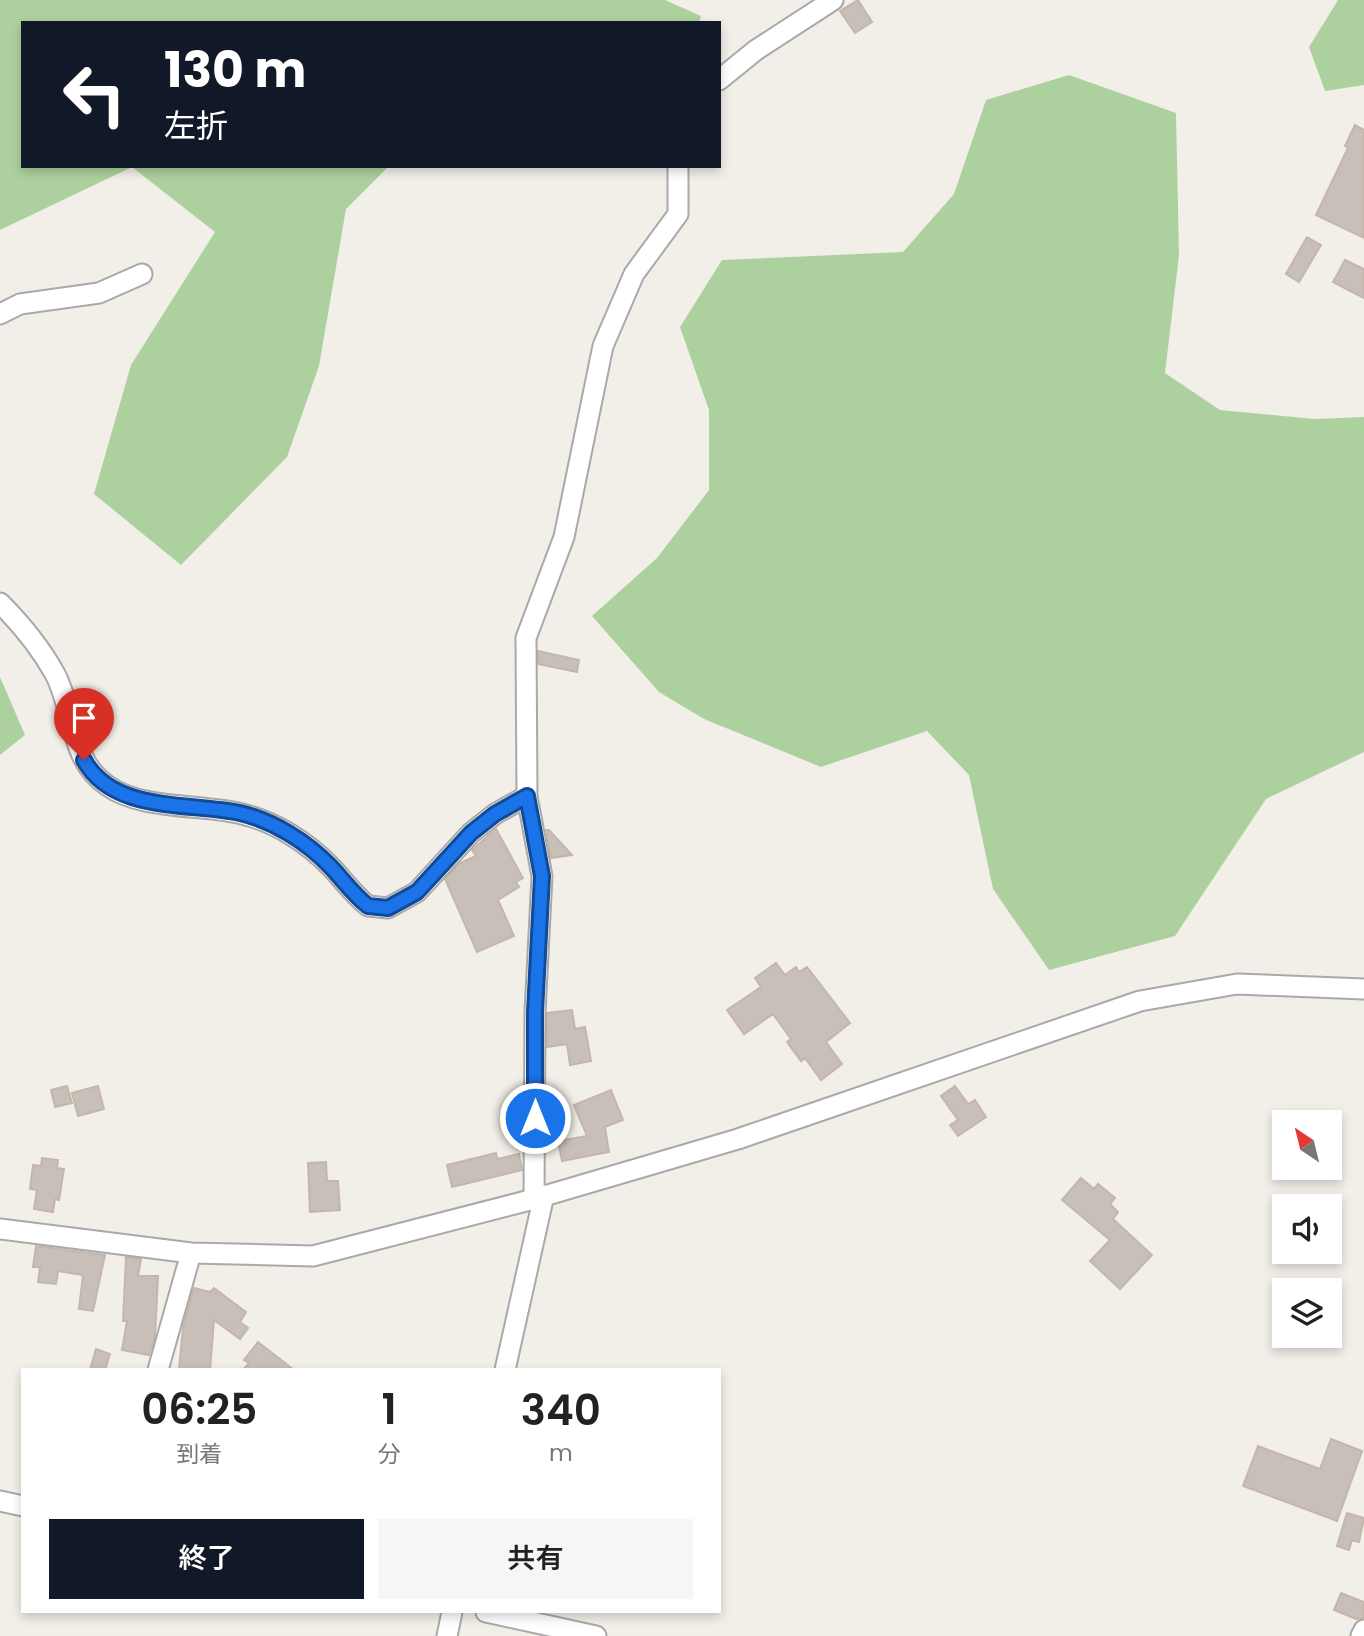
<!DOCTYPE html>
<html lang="ja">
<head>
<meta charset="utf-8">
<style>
  :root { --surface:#fff; --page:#f6f6f6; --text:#222; --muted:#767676; --accent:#111827 }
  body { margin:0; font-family:Poppins,"Noto Sans JP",sans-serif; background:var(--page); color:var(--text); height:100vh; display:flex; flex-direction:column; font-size:26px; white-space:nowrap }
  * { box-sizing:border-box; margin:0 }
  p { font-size:23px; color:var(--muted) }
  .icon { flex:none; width:38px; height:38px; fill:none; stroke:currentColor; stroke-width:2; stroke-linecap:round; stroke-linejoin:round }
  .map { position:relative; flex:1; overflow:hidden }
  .details { position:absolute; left:21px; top:1368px; width:700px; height:245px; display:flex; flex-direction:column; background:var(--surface); border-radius:0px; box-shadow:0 4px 10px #0003 }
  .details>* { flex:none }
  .banner { position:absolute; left:21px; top:21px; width:700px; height:147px; border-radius:0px; box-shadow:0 4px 10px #0003; background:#111827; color:#fff; overflow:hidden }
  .needle { width:46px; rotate:325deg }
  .fabs { position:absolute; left:1272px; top:1110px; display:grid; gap:14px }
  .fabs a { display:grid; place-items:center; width:70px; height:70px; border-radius:0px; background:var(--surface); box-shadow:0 4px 10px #0003; font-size:35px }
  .pin { position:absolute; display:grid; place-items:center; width:60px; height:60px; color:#fff; margin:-72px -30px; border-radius:50% 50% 50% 0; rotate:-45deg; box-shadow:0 0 7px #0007 }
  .pin .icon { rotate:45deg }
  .me { position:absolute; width:77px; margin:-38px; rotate:0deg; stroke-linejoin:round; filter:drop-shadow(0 0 5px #0008) }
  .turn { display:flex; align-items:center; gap:24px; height:147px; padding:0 28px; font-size:32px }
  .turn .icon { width:91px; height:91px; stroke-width:2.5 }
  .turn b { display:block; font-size:49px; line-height:60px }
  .eta { display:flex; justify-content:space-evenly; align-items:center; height:119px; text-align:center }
  .eta b { font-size:42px; font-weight:600; line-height:49px }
  .cta { display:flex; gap:14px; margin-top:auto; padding:14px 28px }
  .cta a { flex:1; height:80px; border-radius:0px; background:var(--accent); color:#fff; font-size:28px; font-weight:600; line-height:80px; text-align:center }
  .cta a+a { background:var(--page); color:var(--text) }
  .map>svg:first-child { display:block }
  .forest { fill:#add19e }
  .building { fill:#c7bfb8; stroke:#c4b6ab; stroke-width:2 }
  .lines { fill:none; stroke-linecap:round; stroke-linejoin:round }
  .minor-casing { stroke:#a9a9a9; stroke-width:23 }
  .minor { stroke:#fff; stroke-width:19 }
  .route-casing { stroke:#114b97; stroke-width:18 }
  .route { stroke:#1a73e8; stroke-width:12 }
</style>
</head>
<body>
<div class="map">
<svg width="1364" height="1636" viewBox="0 0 1364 1636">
  <rect width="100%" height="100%" fill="#f2efe9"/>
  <!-- forest -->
  <path class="forest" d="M0 0H665L701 16 699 23H23V166H389L346 209 319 366 287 457 181 565 94 494 131 365 215 232 132 167 0 230Z
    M1338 0H1364V85L1325 91 1309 47Z
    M1069 75 1176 113 1179 255 1165 373 1220 410 1315 419 1364 417V752L1266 799 1175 936 1049 970 993 889 969 775 927 731 821 767 704 719 659 692 592 616 657 558 709 490V410L680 327 722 260 903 252 954 194 986 100Z
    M0 677 25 735 0 755Z"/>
  <!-- building -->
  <path class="building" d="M858 0 872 22 855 33 840 11Z
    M1355 125 1364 130V238L1316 215 1348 148 1345 146Z
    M1307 237 1321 245 1299 282 1286 274Z
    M1345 260 1364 269V298L1333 282Z
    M538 651 579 660 577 672 538 664Z
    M496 829 523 878 516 882 519 887 498 900 514 936 477 952 445 879 460 863 476 856 472 850Z
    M546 830H549L572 855 551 858Z
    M776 963 785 975 796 967 799 972 807 967 850 1023 826 1042 842 1064 821 1080 805 1058 801 1061 787 1042 791 1039 773 1014 744 1034 727 1010 761 987 755 978Z
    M572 1010 575 1029 585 1027 591 1061 570 1065 567 1044 547 1047V1013Z
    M67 1086 72 1103 55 1107 51 1090Z
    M98 1086 104 1109 78 1116 72 1093Z
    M955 1086 968 1104 975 1100 986 1117 958 1136 950 1125 958 1120 941 1096Z
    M611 1090 623 1120 605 1127 609 1152 562 1161 558 1141 587 1136 574 1105Z
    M496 1153 497 1159 519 1154 522 1170 452 1187 447 1165Z
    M42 1158 58 1160 57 1168 64 1169 59 1200 55 1199 53 1212 34 1209 37 1190 30 1189 33 1165 41 1166Z
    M326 1162 327 1181H338L340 1210 310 1212 308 1163Z
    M1081 1178 1094 1189 1098 1184 1115 1198 1110 1204 1118 1212 1113 1219 1152 1255 1120 1289 1090 1261 1110 1240 1062 1200Z
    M36 1246 105 1255 93 1311 79 1309 83 1275 58 1271 56 1284 38 1282 40 1267H33Z
    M126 1257 141 1259 138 1276H158L155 1337 149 1355 122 1350 127 1321H123Z
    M194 1288 210 1292 214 1288 246 1312 240 1322 248 1328 240 1339 214 1320 210 1370H179L183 1327Z
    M258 1342 294 1370H243L249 1363 244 1360Z
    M96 1349 110 1354 105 1370H90Z
    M1331 1439 1362 1451 1337 1521 1243 1486 1258 1446 1320 1469Z
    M1347 1513 1364 1518 1359 1542 1352 1540 1349 1550 1337 1546Z
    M1341 1593 1364 1602V1618L1356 1619 1334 1610Z"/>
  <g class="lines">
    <!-- minor casing -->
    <g class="minor-casing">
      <path id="minor" d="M719 80 756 50 833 0
        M0 314 20 304 99 293 142 274
        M0 603C21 624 40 647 55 674 75 712 69 760 108 786 141 810 203 804 242 814 276 822 308 843 332 868 344 881 354 895 368 906L388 908 417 892 471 833 495 814 527 796
        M534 1199 535 1012 542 876 527 796 526 638 564 537 603 346 634 274 678 214V166
        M0 1229 191 1253 313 1256 534 1199 738 1139 1140 1001 1237 984 1364 989
        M158 1370 191 1253
        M505 1370 544 1195
        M0 1501 23 1506
        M486 1612 596 1636
        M447 1636 452 1612
        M1361 1636 1364 1630"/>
    </g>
    <!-- minor -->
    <use href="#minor" class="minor"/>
  </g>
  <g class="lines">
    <!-- route casing -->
    <g class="route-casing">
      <path id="route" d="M84 760C113 813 188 802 240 813 274 821 307 842 331 867 344 881 354 895 368 906L388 908 417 892 471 833 495 814 527 796 542 876 535 1012V1118"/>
    </g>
    <!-- route -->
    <use href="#route" class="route"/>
  </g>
</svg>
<div class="fabs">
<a><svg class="needle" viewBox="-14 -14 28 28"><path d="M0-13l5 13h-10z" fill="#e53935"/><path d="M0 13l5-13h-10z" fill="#767676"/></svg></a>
<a><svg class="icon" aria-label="sound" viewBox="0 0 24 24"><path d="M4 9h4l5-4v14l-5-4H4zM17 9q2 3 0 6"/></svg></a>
<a><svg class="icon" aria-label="layers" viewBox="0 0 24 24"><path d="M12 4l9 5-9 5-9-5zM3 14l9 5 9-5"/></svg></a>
</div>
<div class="pin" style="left:84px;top:760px;background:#d93025"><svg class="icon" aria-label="arrive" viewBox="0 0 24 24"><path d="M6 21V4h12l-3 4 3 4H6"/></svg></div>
<svg class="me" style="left:535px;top:1118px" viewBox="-20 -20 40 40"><circle r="17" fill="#1a73e8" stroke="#fff" stroke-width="3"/><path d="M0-11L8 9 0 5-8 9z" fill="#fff"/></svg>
<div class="banner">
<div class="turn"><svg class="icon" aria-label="left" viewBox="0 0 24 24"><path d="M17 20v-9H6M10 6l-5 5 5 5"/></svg><div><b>130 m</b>左折</div></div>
</div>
<section class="details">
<div class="eta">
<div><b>06:25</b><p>到着</p></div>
<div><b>1</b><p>分</p></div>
<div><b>340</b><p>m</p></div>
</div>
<div class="cta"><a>終了</a><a>共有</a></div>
</section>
</div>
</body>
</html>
